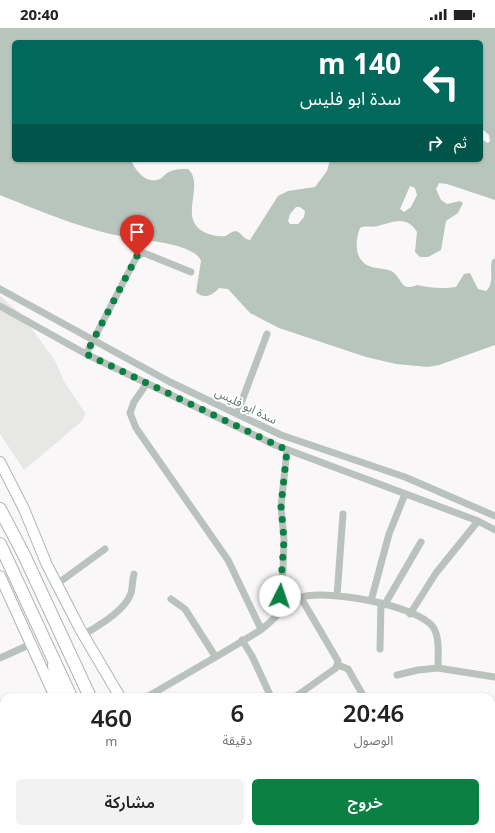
<!DOCTYPE html>
<html lang="ar">
<head>
<meta charset="utf-8">
<style>
  :root { --surface:#fff; --page:#f2f2f2; --text:#222; --muted:#767676; --accent:#0b8043 }
  body { margin:0; font-family:"Noto Sans","Noto Sans Arabic",sans-serif; background:var(--page); color:var(--text); direction:rtl; height:100vh; display:flex; flex-direction:column; font-size:15px; white-space:nowrap }
  * { box-sizing:border-box; margin:0 }
  p { font-size:13px; color:var(--muted) }
  .icon { flex:none; width:22px; height:22px; fill:none; stroke:currentColor; stroke-width:2; stroke-linecap:round; stroke-linejoin:round }
  .map { position:relative; flex:1; overflow:hidden; direction:ltr }
  .panel { position:absolute; left:0px; top:665px; width:495px; height:140px; display:flex; flex-direction:column; background:var(--surface); border-radius:12px 12px 0 0; box-shadow:0 1px 3px #0004; direction:rtl }
  .panel>* { flex:none }
  .guide { position:absolute; left:12px; top:12px; width:471px; height:122px; border-radius:6px; box-shadow:0 1px 3px #0004; direction:rtl; background:#00695c; color:#fff; overflow:hidden }
  .pin { position:absolute; display:grid; place-items:center; width:34px; height:34px; color:#fff; margin:-41px -17px; border-radius:50% 50% 50% 0; rotate:-45deg; box-shadow:0 0 4px #0007 }
  .pin .icon { rotate:45deg }
  .me { position:absolute; width:44px; margin:-22px; rotate:4deg; stroke-linejoin:round; filter:drop-shadow(0 0 3px #0008) }
  .turn { display:flex; align-items:center; gap:14px; height:84px; padding:0 16px; font-size:18px }
  .turn .icon { width:52px; height:52px; stroke-width:2.5 }
  .turn b { display:block; font-size:28px; line-height:34px }
  .then { display:flex; align-items:center; height:38px; padding:0 16px; background:#0003; gap:8px; font-size:15px }
  .eta { display:flex; justify-content:space-evenly; align-items:center; height:68px; text-align:center }
  .eta b { font-size:24px; font-weight:600; line-height:28px }
  .cta { display:flex; gap:8px; margin-top:auto; padding:8px 16px }
  .cta a { flex:1; height:46px; border-radius:6px; background:var(--accent); color:#fff; font-size:16px; font-weight:600; line-height:46px; text-align:center }
  .cta a+a { background:var(--page); color:var(--text) }
  .status { display:flex; justify-content:space-between; align-items:center; height:28px; padding:0 20px; background:var(--surface); direction:ltr }
  .status svg { height:11px; fill:currentColor }
  .map>svg:first-child { display:block }
  .built { fill:#e7e7e6 }
  .water { fill:#b7c5bc; fill-rule:evenodd }
  .lines { fill:none; stroke-linecap:round; stroke-linejoin:round }
  .secondary-casing { stroke:#adb7b2; stroke-width:12 }
  .trunk-casing { stroke:#aeb6b3; stroke-width:14 }
  .minor { stroke:#bac2be; stroke-width:7 }
  .tertiary { stroke:#bac2be; stroke-width:9 }
  .secondary { stroke:#fff; stroke-width:10 }
  .trunk { stroke:#fff; stroke-width:12 }
  .route { stroke:#0b8043; stroke-width:7; stroke-dasharray:0 12.6 }
  .labels { text-anchor:middle; stroke-width:4; stroke-linejoin:round; paint-order:stroke }
  .street-label { font-size:12px; fill:#62786f; stroke:#fff }
</style>
</head>
<body>
<div class="status"><b>20:40</b><svg viewBox="0 0 49 12"><path d="M0 12V9h3v3zM5 12V6h3v6zM10 12V3h3v9zM15 12V0h3v12zM26 1h20v11H26zM47 4h2v5h-2z"/></svg></div>
<div class="map">
<svg width="495" height="805" viewBox="0 0 495 805">
  <rect width="100%" height="100%" fill="#f9f7f7"/>
  <!-- built -->
  <path class="built" d="M0 268 21 286 54 331 65 355 85 385 83 392 24 442 0 406Z"/>
  <!-- water -->
  <path class="water" d="M0 0H495V172L447 156 439 155 436 161 441 172 447 176 460 173 463 175 458 185 446 193 441 222 428 229H420L415 224 417 204C406 187 394 194 378 198 371 200 366 197 360 200 355 212 354 232 369 238 376 241 387 240 393 244 403 252 401 264 417 257 431 260 441 261 456 259L464 246 470 245 478 261 486 263C495 255 489 243 492 232L495 230V317L439 337 428 339 396 336 366 329 279 300 250 285 228 261 219 260C213 267 204 272 196 264L201 233C195 217 152 213 137 211 89 204 45 185 0 167ZM14 14H481V100L489 107 490 113 488 115 481 111V132H330L327 143 315 159 288 163 278 168 250 212C243 211 242 205 236 203 231 203 229 207 225 208 219 209 211 207 206 205 176 192 206 157 188 141 181 141 173 141 167 145 164 147 162 150 160 151 146 157 135 142 131 132H14ZM410 158 415 160 417 167 411 179 404 184 400 181ZM296 179H300L305 183 304 189 298 196H290L288 193 290 186Z"/>
  <g class="lines">
    <!-- secondary casing -->
    <g class="secondary-casing">
      <path id="secondary" d="M0 434 24 481 47 537 80 601 120 669
        M0 548 55 669
        M113 801 114 805
        M192 801 194 805"/>
    </g>
    <!-- trunk casing -->
    <g class="trunk-casing">
      <path id="trunk" d="M0 481 24 527 90 669
        M0 516 71 669
        M54 637 57 669
        M139 801 141 805
        M154 801 155 805"/>
    </g>
    <!-- minor -->
    <path class="minor" d="M0 261 170 354 281 407 405 449 495 488
      M0 278 86 326 275 417 478 493 495 502
      M86 326 137 228 144 225 191 244
      M147 355 134 374 130 385 136 400 228 532 261 601
      M237 386 267 306
      M57 556 105 521
      M337 568 343 486
      M171 571 185 581 215 628
      M371 573 389 506 405 466
      M385 576 421 514
      M282 581 280 562 283 543 284 512 281 478 287 422
      M410 586 436 545 478 493
      M83 607C98 598 126 582 131 565 133 558 132 552 134 546
      M242 612 252 628 271 669
      M380 621 381 575
      M0 630 31 616
      M338 637 348 641 364 669
      M397 647 418 642 438 640
      M147 669C184 647 222 626 259 603 274 593 283 578 299 570 323 560 417 577 433 599 440 609 438 628 438 640L495 649
      M295 669 336 640 338 633 301 570
      M80 801 82 805
      M403 801 406 805"/>
    <!-- tertiary -->
    <path class="tertiary" d="M0 734 4 733"/>
    <!-- secondary -->
    <use href="#secondary" class="secondary"/>
    <!-- trunk -->
    <use href="#trunk" class="trunk"/>
  </g>
  <g class="lines">
    <!-- route -->
    <path class="route" d="M137 228 86 326 287 422 281 478 284 512 280 568"/>
  </g>
  <g class="labels">
    <!-- street labels -->
    <g class="street-label">
      <text transform="translate(246 378) rotate(26)" y="4">سدة ابو فليس</text>
    </g>
  </g>
</svg>
<div class="pin" style="left:137px;top:228px;background:#d93025"><svg class="icon" aria-label="arrive" viewBox="0 0 24 24"><path d="M6 21V4h12l-3 4 3 4H6"/></svg></div>
<svg class="me" style="left:280px;top:568px" viewBox="-20 -20 40 40"><circle r="19" fill="#fff"/><path d="M0-13L10 11 0 6-10 11z" fill="#0b8043"/></svg>
<div class="guide">
<div class="turn"><svg class="icon" aria-label="left" viewBox="0 0 24 24"><path d="M17 20v-9H6M10 6l-5 5 5 5"/></svg><div><b>140 m</b>سدة ابو فليس</div></div>
<div class="then">ثم<svg class="icon" aria-label="right" viewBox="0 0 24 24"><path d="M7 20v-9h11M14 6l5 5-5 5"/></svg></div>
</div>
<section class="panel">
<div class="eta">
<div><b>20:46</b><p>الوصول</p></div>
<div><b>6</b><p>دقيقة</p></div>
<div><b>460</b><p>m</p></div>
</div>
<div class="cta"><a>خروج</a><a>مشاركة</a></div>
</section>
</div>
</body>
</html>
